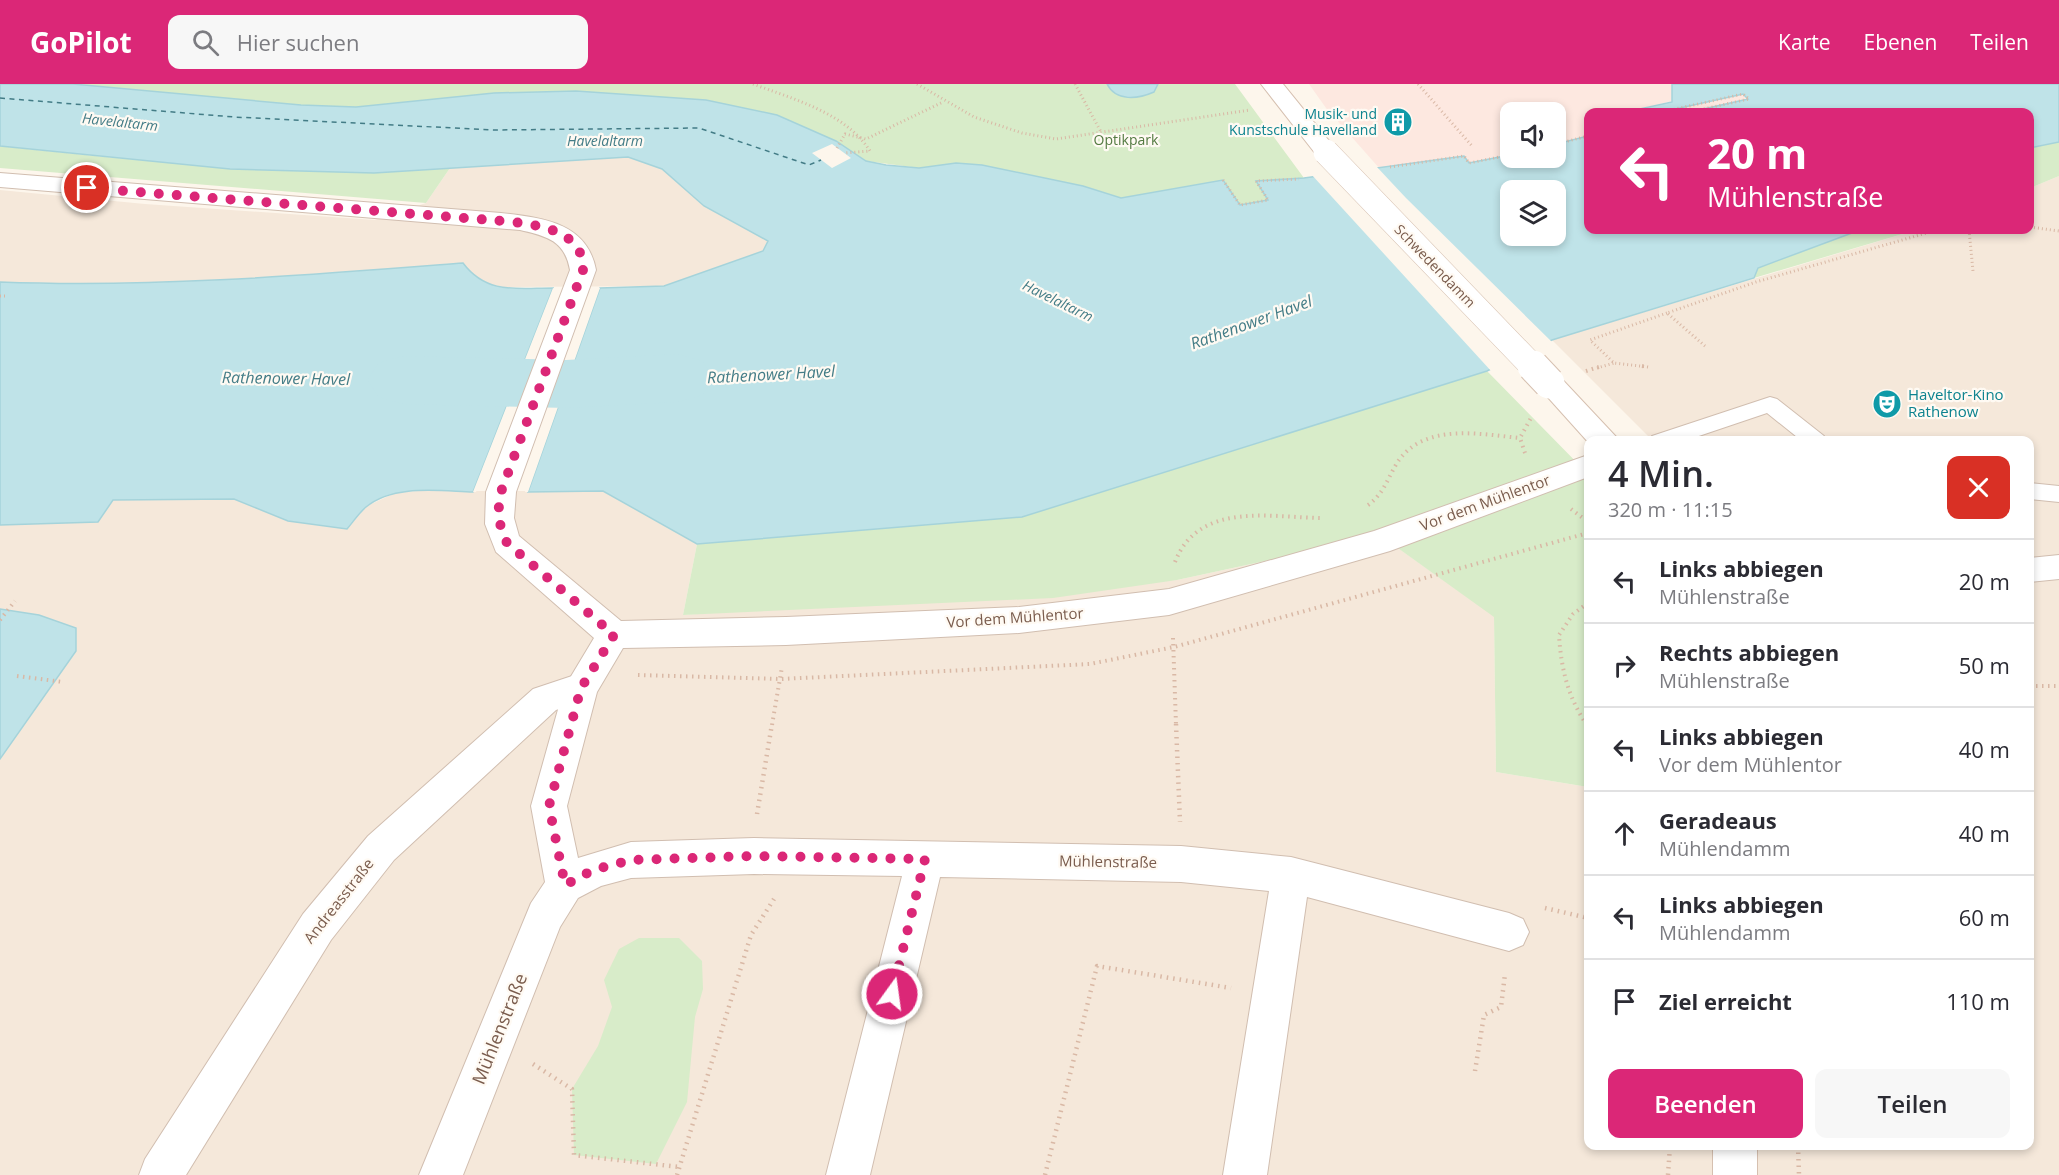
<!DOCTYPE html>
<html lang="de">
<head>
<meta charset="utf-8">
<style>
  :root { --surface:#fff; --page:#f7f7f7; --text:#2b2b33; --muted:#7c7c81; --line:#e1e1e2; --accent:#db2777 }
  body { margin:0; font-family:"Open Sans",sans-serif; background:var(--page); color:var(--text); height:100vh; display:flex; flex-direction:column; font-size:22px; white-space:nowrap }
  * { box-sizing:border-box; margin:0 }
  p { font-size:20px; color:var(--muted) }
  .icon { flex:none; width:33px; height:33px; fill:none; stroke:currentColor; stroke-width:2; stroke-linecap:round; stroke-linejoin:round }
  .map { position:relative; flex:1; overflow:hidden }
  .sheet { position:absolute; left:1584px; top:352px; width:450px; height:714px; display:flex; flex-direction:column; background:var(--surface); border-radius:12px; box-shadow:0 3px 9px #0003 }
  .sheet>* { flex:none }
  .top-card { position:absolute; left:1584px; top:24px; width:450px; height:126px; border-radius:12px; box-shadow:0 3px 9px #0003; background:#db2777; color:#fff; overflow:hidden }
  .fabs { position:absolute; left:1500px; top:18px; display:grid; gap:12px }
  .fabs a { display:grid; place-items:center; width:66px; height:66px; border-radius:12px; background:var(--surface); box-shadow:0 3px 9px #0003; font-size:30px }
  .pin { position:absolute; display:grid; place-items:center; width:51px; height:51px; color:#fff; margin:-26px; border:3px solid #fff; border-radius:50%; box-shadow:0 2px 6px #0007 }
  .me { position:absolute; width:66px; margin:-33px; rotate:14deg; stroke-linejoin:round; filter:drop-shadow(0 0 4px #0008) }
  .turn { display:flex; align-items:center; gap:21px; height:126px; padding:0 24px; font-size:27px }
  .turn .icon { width:78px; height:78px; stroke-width:2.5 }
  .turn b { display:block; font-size:42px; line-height:51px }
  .round { display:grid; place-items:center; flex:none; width:63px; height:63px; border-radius:12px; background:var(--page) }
  .headline { display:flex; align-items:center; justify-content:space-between; height:102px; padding:0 24px }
  h1 { font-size:36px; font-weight:600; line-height:45px }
  .cta { display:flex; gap:12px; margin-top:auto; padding:12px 24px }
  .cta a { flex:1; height:69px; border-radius:12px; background:var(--accent); color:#fff; font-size:24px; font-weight:600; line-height:69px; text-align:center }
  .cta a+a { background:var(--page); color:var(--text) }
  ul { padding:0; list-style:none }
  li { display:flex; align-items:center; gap:18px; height:84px; padding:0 24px; border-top:2px solid var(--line) }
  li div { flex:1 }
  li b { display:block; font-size:22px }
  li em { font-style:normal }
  header { display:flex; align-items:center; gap:36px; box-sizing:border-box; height:84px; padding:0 30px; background:var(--accent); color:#fff }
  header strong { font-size:28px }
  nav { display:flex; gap:33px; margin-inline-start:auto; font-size:21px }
  .search { width:420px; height:54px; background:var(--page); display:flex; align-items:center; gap:15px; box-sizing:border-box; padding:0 21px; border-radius:12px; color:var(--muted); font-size:22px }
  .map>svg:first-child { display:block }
  .residential { fill:#f5e8da }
  .commercial { fill:#fde8e0 }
  .green { fill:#d8ecc9 }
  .water { fill:#bfe3e8; stroke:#a5d3da; stroke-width:1.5; fill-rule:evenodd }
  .pier { fill:#fdf6ec }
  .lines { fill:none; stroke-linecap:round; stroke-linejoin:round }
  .river { fill:#bfe3e8; fill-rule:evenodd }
  .ferry { stroke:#437c86; stroke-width:1.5; stroke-dasharray:5 4.5; stroke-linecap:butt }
  .service-casing { stroke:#d1beb0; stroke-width:2 }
  .pedestrian-casing { stroke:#d1beb0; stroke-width:2 }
  .minor-casing { stroke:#d1beb0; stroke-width:2 }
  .secondary-casing { stroke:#d6c0b0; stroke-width:2 }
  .path-far2 { stroke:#d9b8a5; stroke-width:3; stroke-dasharray:1 3; stroke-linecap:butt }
  .path-far1 { stroke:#d9b8a5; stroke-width:4; stroke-dasharray:1.5 4.5; stroke-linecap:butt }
  .path { stroke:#d9b8a5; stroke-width:4.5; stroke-dasharray:1.5 5; stroke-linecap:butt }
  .service { fill:#fff; fill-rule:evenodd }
  .pedestrian { fill:#fff; fill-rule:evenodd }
  .minor { fill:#fff; fill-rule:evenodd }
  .secondary { fill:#fff; fill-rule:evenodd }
  .secondary-bridge-far1-casing { stroke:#d6c0b0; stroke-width:26; stroke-linecap:butt }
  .secondary-bridge-casing { stroke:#d6c0b0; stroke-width:33; stroke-linecap:butt }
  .secondary-bridge-far1 { stroke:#fff; stroke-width:25 }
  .secondary-bridge { stroke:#fff; stroke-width:31 }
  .route { stroke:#db2777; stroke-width:10; stroke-dasharray:0 18 }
  .labels { text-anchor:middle; stroke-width:4.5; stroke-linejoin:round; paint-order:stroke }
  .far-culture-label { font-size:14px; fill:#0d838f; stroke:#fffaf3; text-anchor:end }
  .far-water-label { font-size:14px; font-style:italic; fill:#437c86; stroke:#fffaf3 }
  .far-park-label { font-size:14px; fill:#537a41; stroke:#fffaf3 }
  .far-street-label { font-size:14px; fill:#7a5c4d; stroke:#fffaf3 }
  .culture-label { font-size:15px; fill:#0d838f; stroke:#fffaf3; text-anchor:start }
  .street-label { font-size:15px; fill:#7a5c4d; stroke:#fffaf3 }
  .water-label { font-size:16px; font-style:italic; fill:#437c86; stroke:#fffaf3 }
  .near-street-label { font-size:18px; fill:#7a5c4d; stroke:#fffaf3 }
</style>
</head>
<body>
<header>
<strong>GoPilot</strong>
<div class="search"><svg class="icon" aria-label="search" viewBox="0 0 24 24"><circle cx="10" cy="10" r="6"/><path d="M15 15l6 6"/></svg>Hier suchen</div>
<nav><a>Karte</a><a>Ebenen</a><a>Teilen</a></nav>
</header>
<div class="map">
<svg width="2059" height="1091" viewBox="0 0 2059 1091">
  <rect width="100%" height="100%" fill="#fdf6ec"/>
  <!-- residential -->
  <path class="residential" d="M628 73 662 85 704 122 769 157 763 167 664 202 495 203 473 192 463 179 252 195 76 201 0 198V106L145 120 375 136 426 119 450 84Z
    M2059 92V1091H0V675L76 567 39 531 0 525V441L98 438 113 416 234 415 288 437 347 445 367 422 395 409 417 407H603L697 460 683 531 1177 496 1381 452 1494 532 1496 688 1588 703V1062H2030V357H1653L1552 256 1916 146H2030V104Z"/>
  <!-- commercial -->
  <path class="commercial" d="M1309 0H1672V17L1626 28H1588V52L1556 60V28H1510V71L1469 79 1464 72 1380 85 1326 24Z
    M1743 10 1749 15 1690 28H1662Z"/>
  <!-- green -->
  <path class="green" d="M73 0H1235L1304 94 1256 97 1268 116 1240 121 1223 96 1121 114 1083 102 982 81 956 79 919 84 866 77 836 57 494 9 356 23 301 21Z
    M2059 58V92L2030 104V64Z
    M0 62C150 78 299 94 450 84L426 119 0 84Z
    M1860 146H1916L1754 194 1758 184Z
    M1487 287 1588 390V703L1496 688 1494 533 1381 452 1177 496 1053 514 683 531 697 460 1022 433Z
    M639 854H679L702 877 703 905 695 933 687 1018 656 1080 574 1071 572 1005 598 962 612 923 604 896 619 865Z"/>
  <!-- water -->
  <path class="water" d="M0 0H73L301 21 356 23 494 9 576 7 706 16 777 31 836 57 866 77 886 81 919 84 956 79 982 81 1083 102 1121 114 1223 96 1240 121 1268 116 1256 97 1304 94 1464 72 1469 79 1510 71V74H1556V60L1588 52V146H1860L1758 184 1754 194 1552 256 1487 287 1022 433 697 460 603 407 528 408 600 204 664 202 763 167 768 157 704 122 662 85 628 73 374 89 230 85 0 62ZM1510 106H1556V152H1510Z
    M1107 0H1158L1154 8C1138 15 1116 18 1107 0Z
    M1672 0H2059V58L2030 64V28H1690L1748 15 1743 10 1662 28H1626L1672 18Z
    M463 179C487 211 518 204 553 204L473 408C439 407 394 400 366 423 359 429 353 438 347 445L288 437 234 415 113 416 98 438 0 441V198C155 204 309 191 463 179Z
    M0 525 39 531 76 544V567L0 675Z"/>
  <!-- pier -->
  <path class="pier" d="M832 60 851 74 832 84 812 69Z
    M1376 82 1406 114 1553 259 1492 288 1311 90Z
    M553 204 556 205 476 408H473Z
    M596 204H600L528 408H525Z"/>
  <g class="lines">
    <!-- river -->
    <path class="river" d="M678 270 703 277 713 294 703 311 678 318 566 324 403 320 378 313 368 296 378 279 403 272 566 276Z"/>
    <!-- ferry -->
    <path class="ferry" d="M0 14 234 33 494 46 699 44 809 81 821 76"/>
    <!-- service casing -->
    <g class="service-casing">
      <path id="service" d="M1770 313 1777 315 1824 352 1827 357H1802L1767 329 1684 357H1649L1652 352Z
        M2030 399 2059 402V418L2030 415Z"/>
    </g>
    <!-- pedestrian casing -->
    <g class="pedestrian-casing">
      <path id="pedestrian" d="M581 589 593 594 598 604 593 614 556 626 394 776 331 856 186 1091H139L145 1075 303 830 368 752 533 605Z"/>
    </g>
    <!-- minor casing -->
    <g class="minor-casing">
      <path id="minor" d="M0 89 501 129C542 134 587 138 596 186L516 408 514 434 519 452 621 537 786 533 1019 523 1169 505 1374 447 1588 371V393L1390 467 1169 531 1019 549 786 561 623 564 597 608 567 722 578 774 631 758 754 754 1181 762 1291 773 1509 829 1523 835 1529 848 1523 861 1509 867 1307 813 1267 1091H1223L1269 807 1181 798 940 793 870 1091H826L902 792 754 790 631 794 601 802 578 814 560 843 463 1091H419L531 819 545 798 531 722 564 604 594 554 496 468 485 440 486 408 570 186C565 157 547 152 520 146L0 103Z
        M2059 471V495L2030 498V474Z"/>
    </g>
    <!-- secondary casing -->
    <g class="secondary-casing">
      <path id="secondary" d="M1261 0H1283L1334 63 1338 68 1334 73H1318Z
        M1549 289 1559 292 1620 357 1588 358 1535 299 1539 292Z
        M1713 1062H1757V1091H1713Z"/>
    </g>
    <!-- path-far2 -->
    <path class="path-far2" d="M753 0C793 15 846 29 870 67L844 69
      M917 0 974 33 1022 49 1056 55 1250 26
      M1075 0 1101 48
      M1418 0 1472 62
      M1662 28 1743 10 1749 15 1690 28
      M1556 60 1588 52
      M837 64 845 50 866 55 943 18
      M1390 83 1464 72 1469 79 1510 71
      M1223 96 1240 121 1268 116 1256 97 1299 95
      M2030 143 2059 147
      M1969 146 1973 187
      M0 212H5
      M1705 262 1667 229 1756 198 1937 146
      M1648 283 1614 279 1590 256 1667 229
      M1597 284 1614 279"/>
    <!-- path-far1 -->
    <path class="path-far1" d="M1642 282 1648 283
      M1586 287 1602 282
      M1525 369 1520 354 1532 332
      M1368 421C1385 409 1388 392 1399 376 1426 339 1480 350 1520 354
      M1571 425 1588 438
      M1175 478C1199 416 1273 434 1324 434
      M0 536 15 517
      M1173 554 1176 641
      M638 591 781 595 1090 580 1174 563 1588 449
      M17 592 63 598
      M2030 602H2059
      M772 641 782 583
      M1587 641C1568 614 1561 584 1559 551L1573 530 1588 519"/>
    <!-- path -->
    <path class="path" d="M1176 640 1180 738
      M1586 640 1588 643
      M757 730 772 640
      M1545 824 1588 834
      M533 980 572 1005 574 1071 679 1083
      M1475 987 1484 931 1501 923 1505 890
      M1798 1062 1799 1091
      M677 1091 751 851 774 815
      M1045 1091 1097 882 1231 904
      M1668 1091 1670 1062"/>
    <!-- service -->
    <use href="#service" class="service"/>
    <!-- pedestrian -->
    <use href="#pedestrian" class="pedestrian"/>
    <!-- minor -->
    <use href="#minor" class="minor"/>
    <!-- secondary -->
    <use href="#secondary" class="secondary"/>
    <!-- secondary-bridge-far1 casing -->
    <g class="secondary-bridge-far1-casing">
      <path id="secondary-bridge-far1" d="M1326 68 1534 284"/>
    </g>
    <!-- secondary-bridge casing -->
    <g class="secondary-bridge-casing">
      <path id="secondary-bridge" d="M1533 282 1549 299"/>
    </g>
    <!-- secondary-bridge-far1 -->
    <use href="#secondary-bridge-far1" class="secondary-bridge-far1"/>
    <!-- secondary-bridge -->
    <use href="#secondary-bridge" class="secondary-bridge"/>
  </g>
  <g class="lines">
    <!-- route -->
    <path class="route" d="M87 104 490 136C523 139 585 141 583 186L501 408C497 427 498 440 507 459L614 551 581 604 549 722 565 801 593 786 631 776 754 772 925 775 892 910"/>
  </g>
  <!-- icons -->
  <defs>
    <g id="building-disc" transform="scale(1.5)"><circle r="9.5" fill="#0f9aa8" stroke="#fffaf3"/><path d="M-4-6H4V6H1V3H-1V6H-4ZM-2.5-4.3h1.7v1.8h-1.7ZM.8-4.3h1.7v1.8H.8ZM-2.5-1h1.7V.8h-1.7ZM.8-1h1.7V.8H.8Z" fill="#fff"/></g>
    <g id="theatre-disc" transform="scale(1.5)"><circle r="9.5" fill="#0f9aa8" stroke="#fffaf3"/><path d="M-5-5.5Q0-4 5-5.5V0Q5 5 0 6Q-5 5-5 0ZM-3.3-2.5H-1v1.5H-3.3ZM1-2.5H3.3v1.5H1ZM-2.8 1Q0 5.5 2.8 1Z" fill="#fff"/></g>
  </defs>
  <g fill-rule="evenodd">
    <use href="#building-disc" x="1398" y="38"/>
    <use href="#theatre-disc" x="1887" y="320"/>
  </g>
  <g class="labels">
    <!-- far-culture labels -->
    <g class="far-culture-label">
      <text x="1377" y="35">Musik- und<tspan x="1377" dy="16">Kunstschule Havelland</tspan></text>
    </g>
    <!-- far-water labels -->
    <g class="far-water-label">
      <text transform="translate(120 38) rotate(6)" y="5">Havelaltarm</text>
      <text x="605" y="62">Havelaltarm</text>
      <text transform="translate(1058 217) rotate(26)" y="5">Havelaltarm</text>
    </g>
    <!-- far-park labels -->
    <g class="far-park-label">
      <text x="1126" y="61">Optikpark</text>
    </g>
    <!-- far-street labels -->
    <g class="far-street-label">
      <text transform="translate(1435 182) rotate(46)" y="5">Schwedendamm</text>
    </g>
    <!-- culture labels -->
    <g class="culture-label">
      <text x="1908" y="316">Haveltor-Kino<tspan x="1908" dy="17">Rathenow</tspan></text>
    </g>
    <!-- street labels -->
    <g class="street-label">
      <text transform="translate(1485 419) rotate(-20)" y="5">Vor dem Mühlentor</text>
      <text transform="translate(1015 534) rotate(-4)" y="5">Vor dem Mühlentor</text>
      <text transform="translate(1108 778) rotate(1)" y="5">Mühlenstraße</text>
      <text transform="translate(339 817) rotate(-52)" y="5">Andreasstraße</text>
    </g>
    <!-- water labels -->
    <g class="water-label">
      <text transform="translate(1251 238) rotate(-20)" y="6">Rathenower Havel</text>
      <text transform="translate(771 290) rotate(-3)" y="6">Rathenower Havel</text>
      <text transform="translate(286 294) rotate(1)" y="6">Rathenower Havel</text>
    </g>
    <!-- near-street labels -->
    <g class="near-street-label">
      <text transform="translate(500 945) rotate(-68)" y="6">Mühlenstraße</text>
    </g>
  </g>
</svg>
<div class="fabs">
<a><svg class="icon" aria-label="sound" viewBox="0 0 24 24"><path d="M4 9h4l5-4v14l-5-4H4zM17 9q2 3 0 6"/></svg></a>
<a><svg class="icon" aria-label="layers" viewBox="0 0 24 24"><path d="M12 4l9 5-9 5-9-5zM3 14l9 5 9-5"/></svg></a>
</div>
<div class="pin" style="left:87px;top:104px;background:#d93025"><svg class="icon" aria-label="arrive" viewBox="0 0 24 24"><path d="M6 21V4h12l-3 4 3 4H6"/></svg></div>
<svg class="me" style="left:892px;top:910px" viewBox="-20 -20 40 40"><circle r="17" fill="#db2777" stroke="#fff" stroke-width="3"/><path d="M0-11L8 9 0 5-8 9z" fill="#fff"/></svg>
<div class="top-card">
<div class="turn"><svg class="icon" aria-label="left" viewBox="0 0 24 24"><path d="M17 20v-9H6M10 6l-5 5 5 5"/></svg><div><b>20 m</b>Mühlenstraße</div></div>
</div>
<section class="sheet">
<div class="headline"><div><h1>4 Min.</h1><p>320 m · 11:15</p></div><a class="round" style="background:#d93025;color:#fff"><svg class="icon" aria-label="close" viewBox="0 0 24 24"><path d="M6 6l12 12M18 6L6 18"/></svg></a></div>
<ul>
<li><svg class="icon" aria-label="left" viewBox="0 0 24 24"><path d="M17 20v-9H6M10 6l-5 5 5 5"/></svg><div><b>Links abbiegen</b><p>Mühlenstraße</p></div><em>20 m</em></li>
<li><svg class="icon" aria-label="right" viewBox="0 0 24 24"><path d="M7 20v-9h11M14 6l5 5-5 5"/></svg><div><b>Rechts abbiegen</b><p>Mühlenstraße</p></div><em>50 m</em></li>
<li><svg class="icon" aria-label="left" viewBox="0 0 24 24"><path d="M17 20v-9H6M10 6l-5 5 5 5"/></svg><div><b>Links abbiegen</b><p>Vor dem Mühlentor</p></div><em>40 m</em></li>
<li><svg class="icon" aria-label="ahead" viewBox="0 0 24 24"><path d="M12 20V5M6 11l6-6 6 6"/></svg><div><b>Geradeaus</b><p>Mühlendamm</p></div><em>40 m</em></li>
<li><svg class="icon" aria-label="left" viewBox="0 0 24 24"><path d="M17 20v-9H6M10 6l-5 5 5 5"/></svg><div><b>Links abbiegen</b><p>Mühlendamm</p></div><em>60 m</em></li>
<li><svg class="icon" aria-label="arrive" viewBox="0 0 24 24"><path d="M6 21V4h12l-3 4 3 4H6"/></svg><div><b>Ziel erreicht</b></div><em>110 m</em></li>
</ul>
<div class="cta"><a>Beenden</a><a>Teilen</a></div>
</section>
</div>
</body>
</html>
